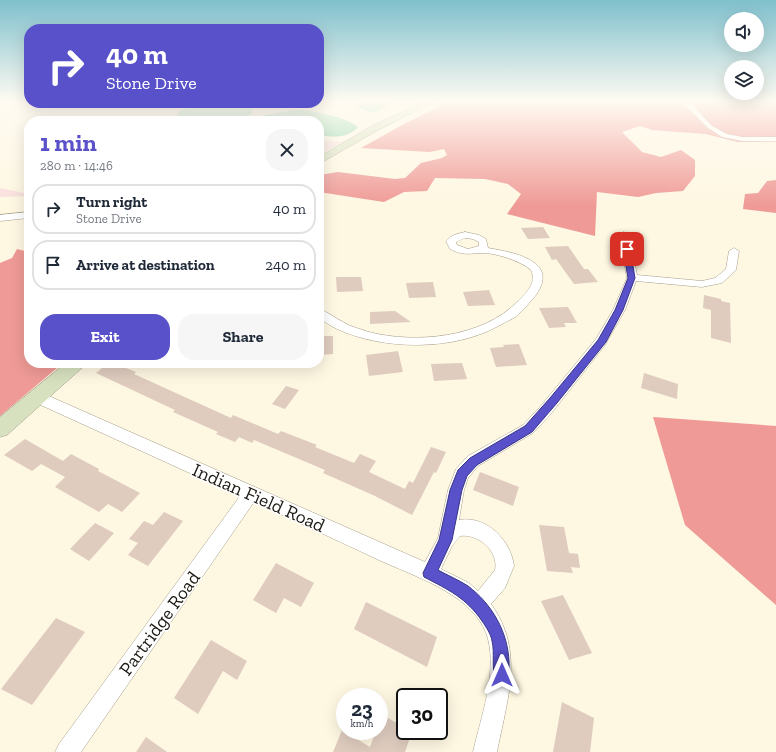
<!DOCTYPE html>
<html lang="en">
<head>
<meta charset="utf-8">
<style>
  :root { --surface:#fff; --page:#f6f6f7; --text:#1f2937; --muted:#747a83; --line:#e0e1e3; --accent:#5951c9 }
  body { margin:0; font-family:"Zilla Slab",serif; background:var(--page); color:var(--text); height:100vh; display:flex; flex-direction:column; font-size:15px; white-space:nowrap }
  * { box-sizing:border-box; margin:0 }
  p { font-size:13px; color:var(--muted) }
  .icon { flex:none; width:22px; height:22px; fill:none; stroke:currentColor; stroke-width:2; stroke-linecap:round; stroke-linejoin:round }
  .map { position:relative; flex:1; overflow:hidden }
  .panel { position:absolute; left:24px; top:116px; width:300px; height:252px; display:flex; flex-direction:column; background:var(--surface); border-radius:16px; box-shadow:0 4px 16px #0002 }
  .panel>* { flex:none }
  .guide { position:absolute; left:24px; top:24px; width:300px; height:84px; border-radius:16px; box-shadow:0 4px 16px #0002; background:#5951c9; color:#fff; overflow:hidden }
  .controls { position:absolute; left:724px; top:12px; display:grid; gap:8px }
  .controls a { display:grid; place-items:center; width:40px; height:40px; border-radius:50%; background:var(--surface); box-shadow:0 4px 16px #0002; font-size:20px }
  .speed { position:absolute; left:336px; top:688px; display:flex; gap:8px; font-size:20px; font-weight:700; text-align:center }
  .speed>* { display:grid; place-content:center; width:52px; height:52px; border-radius:50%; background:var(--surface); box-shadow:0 4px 16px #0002; line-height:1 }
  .speed small { font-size:10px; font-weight:400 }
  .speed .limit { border:2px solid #111; border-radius:6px; background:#fff; color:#111 }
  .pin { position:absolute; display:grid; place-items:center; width:34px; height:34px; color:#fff; margin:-17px; border-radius:8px; box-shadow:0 2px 6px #0006 }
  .me { position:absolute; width:44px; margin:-22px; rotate:0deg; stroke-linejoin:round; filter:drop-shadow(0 0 3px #0008) }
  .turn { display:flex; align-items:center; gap:14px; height:84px; padding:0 16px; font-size:18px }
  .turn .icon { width:52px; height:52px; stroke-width:2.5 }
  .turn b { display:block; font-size:28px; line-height:34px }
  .round { display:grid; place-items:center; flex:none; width:42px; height:42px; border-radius:16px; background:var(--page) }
  .summary { display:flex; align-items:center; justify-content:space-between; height:68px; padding:0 16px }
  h1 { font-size:24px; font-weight:700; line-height:30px; color:var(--accent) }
  .action { display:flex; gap:8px; margin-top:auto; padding:8px 16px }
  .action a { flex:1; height:46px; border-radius:16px; background:var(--accent); color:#fff; font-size:16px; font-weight:700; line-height:46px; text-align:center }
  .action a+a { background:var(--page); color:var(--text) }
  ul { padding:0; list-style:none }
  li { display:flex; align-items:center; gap:12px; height:50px; margin:0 8px 6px; padding:0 8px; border:2px solid var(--line); border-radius:16px }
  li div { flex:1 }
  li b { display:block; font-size:15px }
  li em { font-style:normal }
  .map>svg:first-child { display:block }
  .green { fill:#f9dfdd }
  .forest { fill:#ef9a96 }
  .water { fill:#82d2a5 }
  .building { fill:#dfccbf }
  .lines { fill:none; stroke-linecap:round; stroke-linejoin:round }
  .street-casing { stroke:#a59e8b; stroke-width:1 }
  .secondary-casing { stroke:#a59e8b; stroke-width:1 }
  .street { fill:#fff; fill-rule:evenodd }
  .secondary { fill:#d7e1bf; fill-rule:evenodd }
  .route { fill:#5951c9; stroke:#3a3583 }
  .labels { text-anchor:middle; stroke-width:3; stroke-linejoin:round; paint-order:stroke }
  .near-street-label { font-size:19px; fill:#1d1a13; stroke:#fff }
</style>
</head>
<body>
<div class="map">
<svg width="776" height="752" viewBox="0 0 776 752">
  <rect width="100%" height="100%" fill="#fef7e2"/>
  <!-- green -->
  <path class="green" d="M347 139 319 156V140L339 142Z
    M0 188 29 194V196L0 197Z"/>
  <!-- forest -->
  <path class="forest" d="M451 101H776V141L738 142 705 134 652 130 640 126 622 132 642 152 661 157 681 150 695 160V176L683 191 656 193 638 197 597 192 595 236 507 214 521 194 508 184 485 179 435 178 427 191 404 192 384 202 319 192V175L338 172 395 179 405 178 421 163 442 158 447 155 444 149 430 152 361 148 404 124Z
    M776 180V213L743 209 745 194 758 193 767 181Z
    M17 249 29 252V363H63L0 416V263L12 258Z
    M653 417 776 426V605L685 525Z"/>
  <!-- water -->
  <path class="water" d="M366 101H391C379 113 374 115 357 107Z
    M243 103 246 104 253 109 252 113C238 126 202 121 183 121L177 114C186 100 227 103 243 103Z
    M294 110C309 109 347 117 358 127 347 139 333 137 319 135V121H259L265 115Z"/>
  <!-- building -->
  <path class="building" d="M543 227 550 238 528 239 521 228Z
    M568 246 584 269H588L598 282 574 284 556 259 552 260 545 247Z
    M336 277H361L363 291 337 292Z
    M433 282 436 297 409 298 406 283Z
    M489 290 495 305 468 306 463 292Z
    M704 295 721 299V301L730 303 731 343 711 338V310L703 308Z
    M568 307 577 323H564L566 327 549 328 539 308Z
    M395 311 411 322 370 324V312Z
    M319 336H333V354L319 355Z
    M519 344 527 365 496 367 490 348 504 347 503 345Z
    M398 351 403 372 369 376 366 355Z
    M108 363H113L136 372 134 374 231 418 233 415 278 434 281 431 317 445 315 447 354 463 360 454 376 461 369 472 405 489 409 481 413 483 431 447 446 452 436 473 434 472 412 515 375 496 323 473 325 470 254 440 252 443 239 437 235 442 216 434 218 432 173 412 175 410 96 373Z
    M462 363 467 379 434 381 431 364Z
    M644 373 678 384 677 399 641 388Z
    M286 386 299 390 285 409 272 404Z
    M25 439 63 461 71 454 99 469 98 471 140 493 122 512 108 504 99 512 55 487 65 477 41 464 32 471 4 455Z
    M480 472 519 487 513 506 473 490Z
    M164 512 183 521 148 566 128 555 138 543 129 539 144 521 153 525Z
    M95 523 114 533 89 561 70 549Z
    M539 525 564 527 569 553 578 554 580 568 571 567 573 573 547 571Z
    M276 563 314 583 301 607 284 598 276 613 253 600Z
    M563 595 592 653 569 660 541 601Z
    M366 602 437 637 427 667 354 629Z
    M56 618 85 632 32 705 1 689Z
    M211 640 247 661 237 680 223 671 198 714 174 698Z
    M562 702 594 718 590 752H553Z
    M383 715 405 728V731L412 732 405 752H333L342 730 370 747 376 731H379V724Z
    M146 737 167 752H136Z"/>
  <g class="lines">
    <!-- street casing -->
    <g class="street-casing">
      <path id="street" d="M681 101 690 102 712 126 727 134 742 137H776V141H742L722 137 708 128Z
        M29 212V218L0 221V215Z
        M465 232 479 235 486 239 488 248C504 251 527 254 539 267 546 276 542 286 536 295 531 301 524 309 518 315 513 319 507 321 502 324 457 351 385 351 337 329 331 326 325 322 319 318V309C328 312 335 318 343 322 350 327 361 329 369 332 415 344 483 338 518 301 526 293 537 284 531 270 521 261 494 252 480 253 468 254 461 255 450 249L446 241C451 235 457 234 465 232ZM465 238 473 239 479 242V246L468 249 457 245 456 242Z
        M624 232 629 235 637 275 702 281 715 278 726 269 729 251 734 248 739 251 736 270 722 283 702 287 636 281 625 310 605 345 550 415 533 433 478 466 468 478 464 490 459 520C486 515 511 540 514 566L505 588 491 604C525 651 507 700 497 752H473C481 717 497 674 488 639 484 622 469 606 455 597 433 582 406 572 381 561 339 541 297 522 254 502L81 752H55L59 744 240 496 32 401 30 397 32 393 37 392 42 393 425 562 438 538 448 490 456 469 468 456 523 425 540 407 596 339 613 310 627 278 619 235ZM460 536C478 533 499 551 495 570L478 591 469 583 441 569 452 546Z"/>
    </g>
    <!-- secondary casing -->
    <g class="secondary-casing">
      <path id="secondary" d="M426 101H436L378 130 319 164V157L372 126Z
        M66 363H86L83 367 7 435 0 437V417Z"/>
    </g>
    <!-- street -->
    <use href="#street" class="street"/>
    <!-- secondary -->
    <use href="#secondary" class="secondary"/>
  </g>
  <!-- sky -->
  <linearGradient id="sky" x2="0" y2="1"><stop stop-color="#7fc0cd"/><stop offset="0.49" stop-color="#fffbf2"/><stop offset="1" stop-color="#fffbf2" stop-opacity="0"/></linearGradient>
  <rect width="776" height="206" fill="url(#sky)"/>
  <!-- route -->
  <path class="route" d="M627 247 630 249 635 278 623 310 606 342 557 403 532 432 477 465 467 476 462 490 452 540 438 570C447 575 459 580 468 586 492 604 508 632 509 662 509 669 509 674 507 680L502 682 496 680C491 668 495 653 492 641 491 634 486 627 482 621 466 598 449 590 424 577L423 573 439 540 450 490 458 470 470 458 525 426 550 398 598 340 615 310 628 278 623 249Z"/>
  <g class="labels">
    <!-- near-street labels -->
    <g class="near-street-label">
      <text transform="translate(259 497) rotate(24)" y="7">Indian Field Road</text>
      <text transform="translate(159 623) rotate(-54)" y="7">Partridge Road</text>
    </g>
  </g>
</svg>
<div class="controls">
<a><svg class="icon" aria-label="sound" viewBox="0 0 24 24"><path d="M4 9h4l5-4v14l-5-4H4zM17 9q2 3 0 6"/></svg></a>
<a><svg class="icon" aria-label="layers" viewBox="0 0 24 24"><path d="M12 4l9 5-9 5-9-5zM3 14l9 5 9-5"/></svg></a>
</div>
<div class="speed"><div>23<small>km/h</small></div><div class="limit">30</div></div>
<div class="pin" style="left:627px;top:249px;background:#d93025"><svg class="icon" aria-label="arrive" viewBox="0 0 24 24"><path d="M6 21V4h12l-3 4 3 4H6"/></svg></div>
<svg class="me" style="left:502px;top:675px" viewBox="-20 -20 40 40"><path d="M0-17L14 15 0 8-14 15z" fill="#5951c9" stroke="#fff" stroke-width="4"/></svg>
<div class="guide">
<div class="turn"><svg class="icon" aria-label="right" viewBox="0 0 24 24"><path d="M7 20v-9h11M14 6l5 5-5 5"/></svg><div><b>40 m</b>Stone Drive</div></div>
</div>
<section class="panel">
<div class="summary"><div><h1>1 min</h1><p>280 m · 14:46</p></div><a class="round"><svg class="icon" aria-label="close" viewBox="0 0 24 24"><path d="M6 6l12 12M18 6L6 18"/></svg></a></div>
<ul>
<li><svg class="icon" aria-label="right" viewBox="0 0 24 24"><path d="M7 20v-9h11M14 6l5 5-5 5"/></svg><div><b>Turn right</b><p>Stone Drive</p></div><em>40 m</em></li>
<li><svg class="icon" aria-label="arrive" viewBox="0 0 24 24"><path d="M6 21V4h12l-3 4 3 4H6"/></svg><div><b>Arrive at destination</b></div><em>240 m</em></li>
</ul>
<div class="action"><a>Exit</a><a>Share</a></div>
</section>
</div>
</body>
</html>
